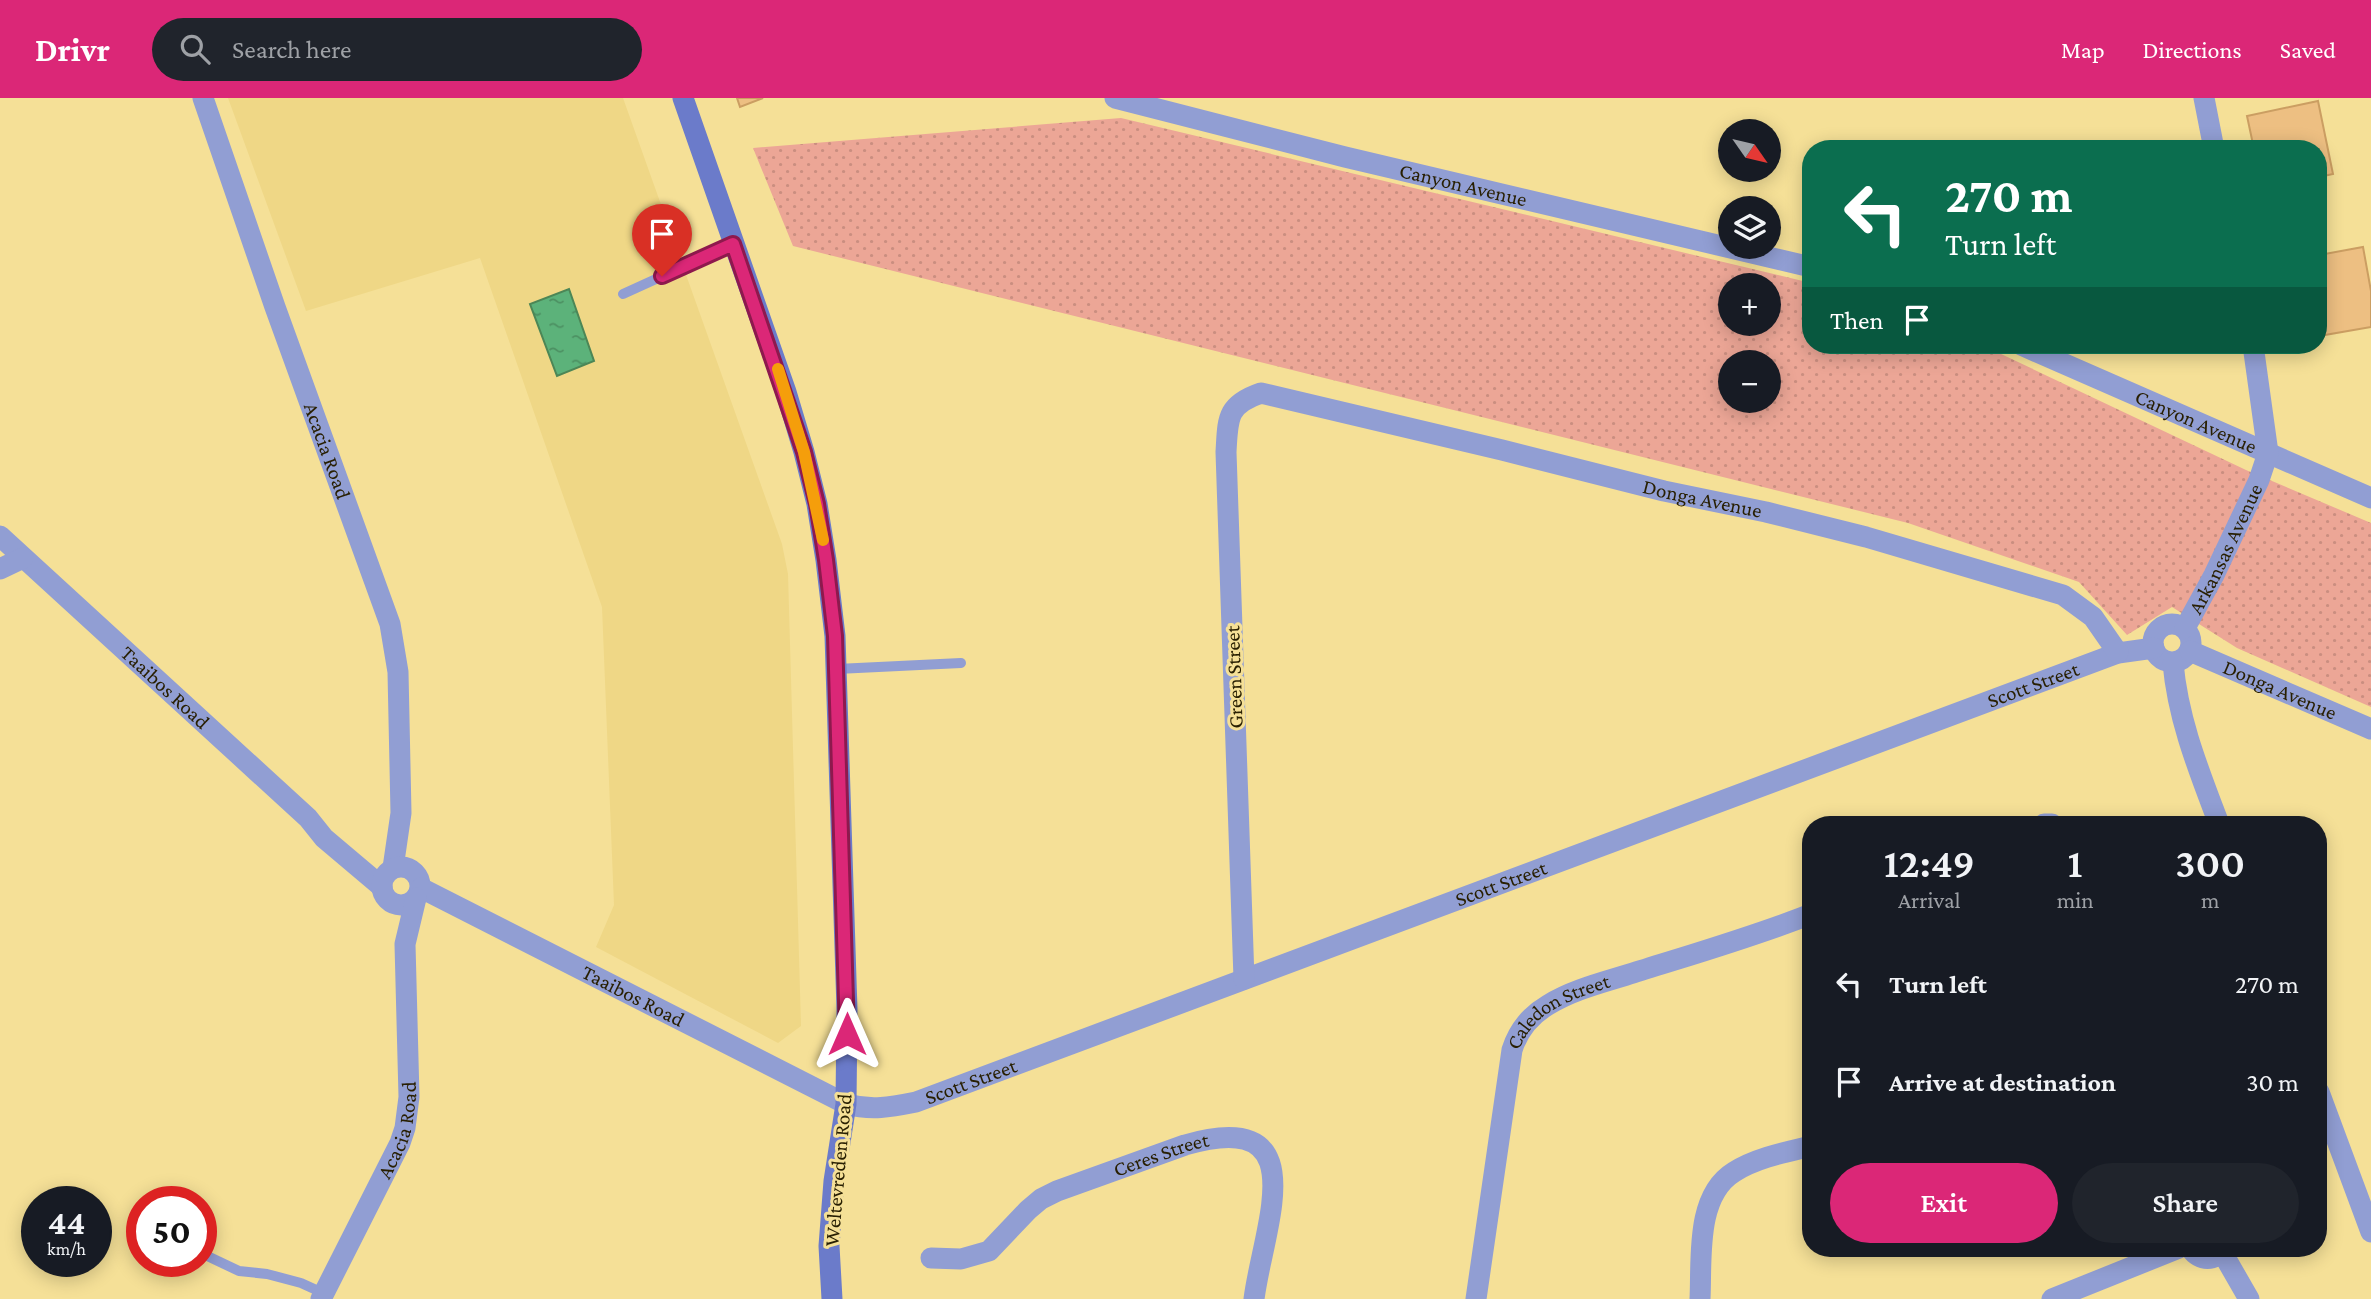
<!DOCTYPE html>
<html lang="en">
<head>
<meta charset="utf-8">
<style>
  :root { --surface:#171b24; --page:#20242c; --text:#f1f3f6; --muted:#9ea1a6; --accent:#db2777 }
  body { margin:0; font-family:"Crimson Pro",serif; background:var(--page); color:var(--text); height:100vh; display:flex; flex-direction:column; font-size:26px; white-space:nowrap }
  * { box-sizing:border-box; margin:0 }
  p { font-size:23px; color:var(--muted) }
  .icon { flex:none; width:38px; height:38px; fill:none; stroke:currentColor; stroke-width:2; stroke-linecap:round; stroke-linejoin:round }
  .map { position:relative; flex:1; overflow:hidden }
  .drawer { position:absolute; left:1802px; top:718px; width:525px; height:441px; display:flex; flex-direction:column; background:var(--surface); border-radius:28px; box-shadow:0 4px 18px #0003 }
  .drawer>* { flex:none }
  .banner { position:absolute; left:1802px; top:42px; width:525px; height:214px; border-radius:28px; box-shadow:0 4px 18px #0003; background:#0b6e4f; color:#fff; overflow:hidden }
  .needle { width:46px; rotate:124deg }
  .controls { position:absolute; left:1718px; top:21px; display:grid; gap:14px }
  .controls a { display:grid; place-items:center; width:63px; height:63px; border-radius:50%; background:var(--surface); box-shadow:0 4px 18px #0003; font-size:35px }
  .speed { position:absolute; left:21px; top:1088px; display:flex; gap:14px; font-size:35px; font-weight:700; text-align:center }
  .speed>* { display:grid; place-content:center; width:91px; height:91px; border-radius:50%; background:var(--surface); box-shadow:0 4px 18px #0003; line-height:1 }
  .speed small { font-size:18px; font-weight:400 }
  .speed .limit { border:10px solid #d22; background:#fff; color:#111 }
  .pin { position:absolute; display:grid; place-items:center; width:60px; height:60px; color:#fff; margin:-72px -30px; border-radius:50% 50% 50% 0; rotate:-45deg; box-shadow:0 0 7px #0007 }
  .pin .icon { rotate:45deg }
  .me { position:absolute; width:77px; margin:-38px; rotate:0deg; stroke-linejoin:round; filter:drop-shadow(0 0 5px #0008) }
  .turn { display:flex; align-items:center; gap:24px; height:147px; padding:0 28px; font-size:32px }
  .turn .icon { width:91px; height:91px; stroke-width:2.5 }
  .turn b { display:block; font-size:49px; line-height:60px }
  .then { display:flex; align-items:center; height:66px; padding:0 28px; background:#0003; gap:14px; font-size:26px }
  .eta { display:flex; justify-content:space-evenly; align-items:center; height:119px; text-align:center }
  .eta b { font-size:42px; font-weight:600; line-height:49px }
  .action { display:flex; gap:14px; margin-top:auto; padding:14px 28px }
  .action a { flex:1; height:80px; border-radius:42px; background:var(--accent); color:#fff; font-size:28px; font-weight:600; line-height:80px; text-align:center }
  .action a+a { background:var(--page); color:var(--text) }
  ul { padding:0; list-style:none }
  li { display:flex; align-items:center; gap:21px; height:98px; padding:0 28px }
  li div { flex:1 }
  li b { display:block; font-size:26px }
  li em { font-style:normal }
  header { display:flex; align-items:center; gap:42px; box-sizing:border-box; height:98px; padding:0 35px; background:var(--accent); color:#fff }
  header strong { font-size:33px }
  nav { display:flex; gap:38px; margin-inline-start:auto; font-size:24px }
  .search { width:490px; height:63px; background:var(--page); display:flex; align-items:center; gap:18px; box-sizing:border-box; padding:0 24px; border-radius:38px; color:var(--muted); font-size:26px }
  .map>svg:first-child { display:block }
  .built { fill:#efd786 }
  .park { fill:url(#park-dots); fill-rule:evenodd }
  .water { fill:url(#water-ripples); stroke:#4c8656; stroke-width:2 }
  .building { fill:#edbf82; stroke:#cb9e62; stroke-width:2 }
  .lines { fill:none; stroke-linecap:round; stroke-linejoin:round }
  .lane { stroke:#919ed3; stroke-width:10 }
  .street { stroke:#919ed3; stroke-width:21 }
  .secondary { stroke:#6b7bca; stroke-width:21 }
  .route-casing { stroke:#8e194d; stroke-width:18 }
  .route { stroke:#db2777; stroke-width:12 }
  .slow { stroke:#f59e0b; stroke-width:12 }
  .labels { text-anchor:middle; stroke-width:6; stroke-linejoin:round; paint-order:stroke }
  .street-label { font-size:21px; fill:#281f02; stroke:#f5e097 }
</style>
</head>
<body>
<header>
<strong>Drivr</strong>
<div class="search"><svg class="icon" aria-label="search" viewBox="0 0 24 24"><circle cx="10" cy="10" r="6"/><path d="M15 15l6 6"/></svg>Search here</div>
<nav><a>Map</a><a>Directions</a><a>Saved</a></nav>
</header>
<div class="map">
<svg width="2371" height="1201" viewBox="0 0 2371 1201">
  <defs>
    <pattern id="park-dots" width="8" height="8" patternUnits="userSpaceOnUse" patternTransform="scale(1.75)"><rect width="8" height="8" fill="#eca696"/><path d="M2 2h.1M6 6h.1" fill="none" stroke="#ca8e80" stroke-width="1.8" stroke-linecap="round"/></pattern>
    <pattern id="water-ripples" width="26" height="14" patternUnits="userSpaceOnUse" patternTransform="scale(1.75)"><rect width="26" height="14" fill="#5cb27a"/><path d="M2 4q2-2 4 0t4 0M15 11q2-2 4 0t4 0" fill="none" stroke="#4c9062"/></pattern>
  </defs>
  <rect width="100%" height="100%" fill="#f5e097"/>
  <!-- built -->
  <path class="built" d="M228 0H623L782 446 788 476 801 928 778 945 596 849 614 807 602 509 480 160 306 213Z"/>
  <!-- park -->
  <path class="park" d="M1121 20 1811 185V247H1982L2246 372 2371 425V609L2237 550 2172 509 2127 537 2079 484 1908 425 793 148 753 50ZM1731 187H1769V226H1731ZM1731 264H1769V303H1731Z"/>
  <!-- water -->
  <path class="water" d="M569 191 594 263 557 278 530 206Z"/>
  <!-- building -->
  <path class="building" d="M737 0H763L740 9Z
    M2318 3 2333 76 2319 79V51H2254L2247 18Z
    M2363 149 2371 193V229L2319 238V157Z"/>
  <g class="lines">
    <!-- lane -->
    <path class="lane" d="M623 196 733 146
      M837 571 961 565
      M201 1155 239 1173 267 1176 301 1185 323 1195"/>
    <!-- street -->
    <g class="street">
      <path id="s1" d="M203 0 275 209 390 526 398 574 401 715 393 770"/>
      <path id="s2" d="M1115 0 1345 59 1811 169"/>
      <path d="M2204 0 2214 51"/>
      <path id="s3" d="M2021 247 2371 400"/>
      <path id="s4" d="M0 438 308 720 324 740 382 789"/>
      <path d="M0 471 23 460"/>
      <circle cx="2172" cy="545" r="19"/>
      <path id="s5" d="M2185 530 2214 477 2259 382 2268 355 2253 247"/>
      <path id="s6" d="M2190 553 2371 631"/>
      <path d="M2173 565C2178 622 2199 673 2219 726"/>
      <path d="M2044 726H2052"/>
      <circle cx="401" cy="788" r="19"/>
      <path id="s7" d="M421 790 846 1006C872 1013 891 1009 916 1004L2118 555 2154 550"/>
      <path id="s8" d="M1244 881 1226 354C1228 321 1226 307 1261 295L1502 352 1664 393 1766 414 1866 439 2063 497 2093 519 2118 555"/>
      <path d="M2319 994 2371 1134"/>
      <path d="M2190 1150C2200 1164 2215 1164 2225 1150"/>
      <path d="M2222 1154 2249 1201"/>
      <path id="s9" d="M931 1160 961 1161 989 1153 1028 1112 1041 1101 1057 1093 1185 1047C1318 1008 1263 1129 1254 1201"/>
      <path id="s10" d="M321 1201 400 1045 405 1030 409 999 405 846 416 800"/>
      <path id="s11" d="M1476 1201 1512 952C1518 933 1531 917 1548 907 1574 891 1605 884 1633 875 1693 856 1753 839 1811 816"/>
      <path d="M1700 1201C1702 1162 1695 1098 1734 1074 1756 1060 1786 1054 1811 1048"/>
      <path d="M2052 1201 2179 1150"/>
    </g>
    <!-- secondary -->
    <path class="secondary" d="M683 0 786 294 804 354 817 406 826 462 835 538 847 912 846 1006 834 1083 829 1148 832 1201"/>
  </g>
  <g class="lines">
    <!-- route casing -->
    <g class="route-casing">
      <path id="route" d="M662 178 733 146 804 354 817 406 826 462 835 538 847 936"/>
    </g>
    <!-- route -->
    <use href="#route" class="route"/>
    <!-- slow -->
    <path class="slow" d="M778 271 804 354 823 442"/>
  </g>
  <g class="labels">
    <!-- street labels -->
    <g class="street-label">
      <text dy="7" stroke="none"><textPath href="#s2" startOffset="359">Canyon Avenue</textPath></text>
      <text dy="7" stroke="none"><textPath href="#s3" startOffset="191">Canyon Avenue</textPath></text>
      <text dy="7" stroke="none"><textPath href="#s1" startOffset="374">Acacia Road</textPath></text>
      <text dy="7" stroke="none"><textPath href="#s8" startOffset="1057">Donga Avenue</textPath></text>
      <text dy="7" stroke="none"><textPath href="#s5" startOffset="89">Arkansas Avenue</textPath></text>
      <text transform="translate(1234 579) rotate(-92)" y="7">Green Street</text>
      <text dy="7" stroke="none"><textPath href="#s7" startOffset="1740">Scott Street</textPath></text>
      <text dy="7" stroke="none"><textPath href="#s4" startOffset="224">Taaibos Road</textPath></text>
      <text dy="7" stroke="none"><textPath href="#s6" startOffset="98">Donga Avenue</textPath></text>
      <text dy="7" stroke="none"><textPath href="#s7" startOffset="1172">Scott Street</textPath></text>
      <text dy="7" stroke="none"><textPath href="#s7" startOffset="238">Taaibos Road</textPath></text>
      <text dy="7" stroke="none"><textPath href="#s11" startOffset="315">Caledon Street</textPath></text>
      <text dy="7" stroke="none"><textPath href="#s7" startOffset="606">Scott Street</textPath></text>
      <text dy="7" stroke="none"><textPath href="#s10" startOffset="187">Acacia Road</textPath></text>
      <text dy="7" stroke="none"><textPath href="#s9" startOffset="261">Ceres Street</textPath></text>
      <text transform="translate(838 1072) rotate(-85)" y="7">Weltevreden Road</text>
    </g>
  </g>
</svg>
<div class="controls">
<a><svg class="needle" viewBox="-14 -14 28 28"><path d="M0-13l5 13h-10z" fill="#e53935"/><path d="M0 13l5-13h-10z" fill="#9ea1a6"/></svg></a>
<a><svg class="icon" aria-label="layers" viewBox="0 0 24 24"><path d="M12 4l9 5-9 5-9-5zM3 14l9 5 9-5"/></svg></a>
<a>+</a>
<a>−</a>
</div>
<div class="speed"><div>44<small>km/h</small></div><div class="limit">50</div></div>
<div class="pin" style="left:662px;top:178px;background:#d93025"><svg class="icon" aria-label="arrive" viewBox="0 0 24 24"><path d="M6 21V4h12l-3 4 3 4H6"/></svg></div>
<svg class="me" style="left:847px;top:936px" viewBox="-20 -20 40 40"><path d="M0-17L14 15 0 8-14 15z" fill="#db2777" stroke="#fff" stroke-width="4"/></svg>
<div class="banner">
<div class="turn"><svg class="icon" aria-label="left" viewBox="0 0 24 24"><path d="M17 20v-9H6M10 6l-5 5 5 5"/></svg><div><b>270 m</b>Turn left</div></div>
<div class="then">Then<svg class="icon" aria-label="arrive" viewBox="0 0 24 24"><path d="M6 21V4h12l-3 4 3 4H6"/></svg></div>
</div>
<section class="drawer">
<div class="eta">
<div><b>12:49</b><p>Arrival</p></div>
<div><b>1</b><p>min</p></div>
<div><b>300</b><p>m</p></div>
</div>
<ul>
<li><svg class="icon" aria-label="left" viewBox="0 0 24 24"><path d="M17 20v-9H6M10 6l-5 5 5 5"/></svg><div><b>Turn left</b></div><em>270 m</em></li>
<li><svg class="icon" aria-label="arrive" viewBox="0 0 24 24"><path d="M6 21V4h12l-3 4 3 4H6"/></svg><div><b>Arrive at destination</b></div><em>30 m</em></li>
</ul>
<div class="action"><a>Exit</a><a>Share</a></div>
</section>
</div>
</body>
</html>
